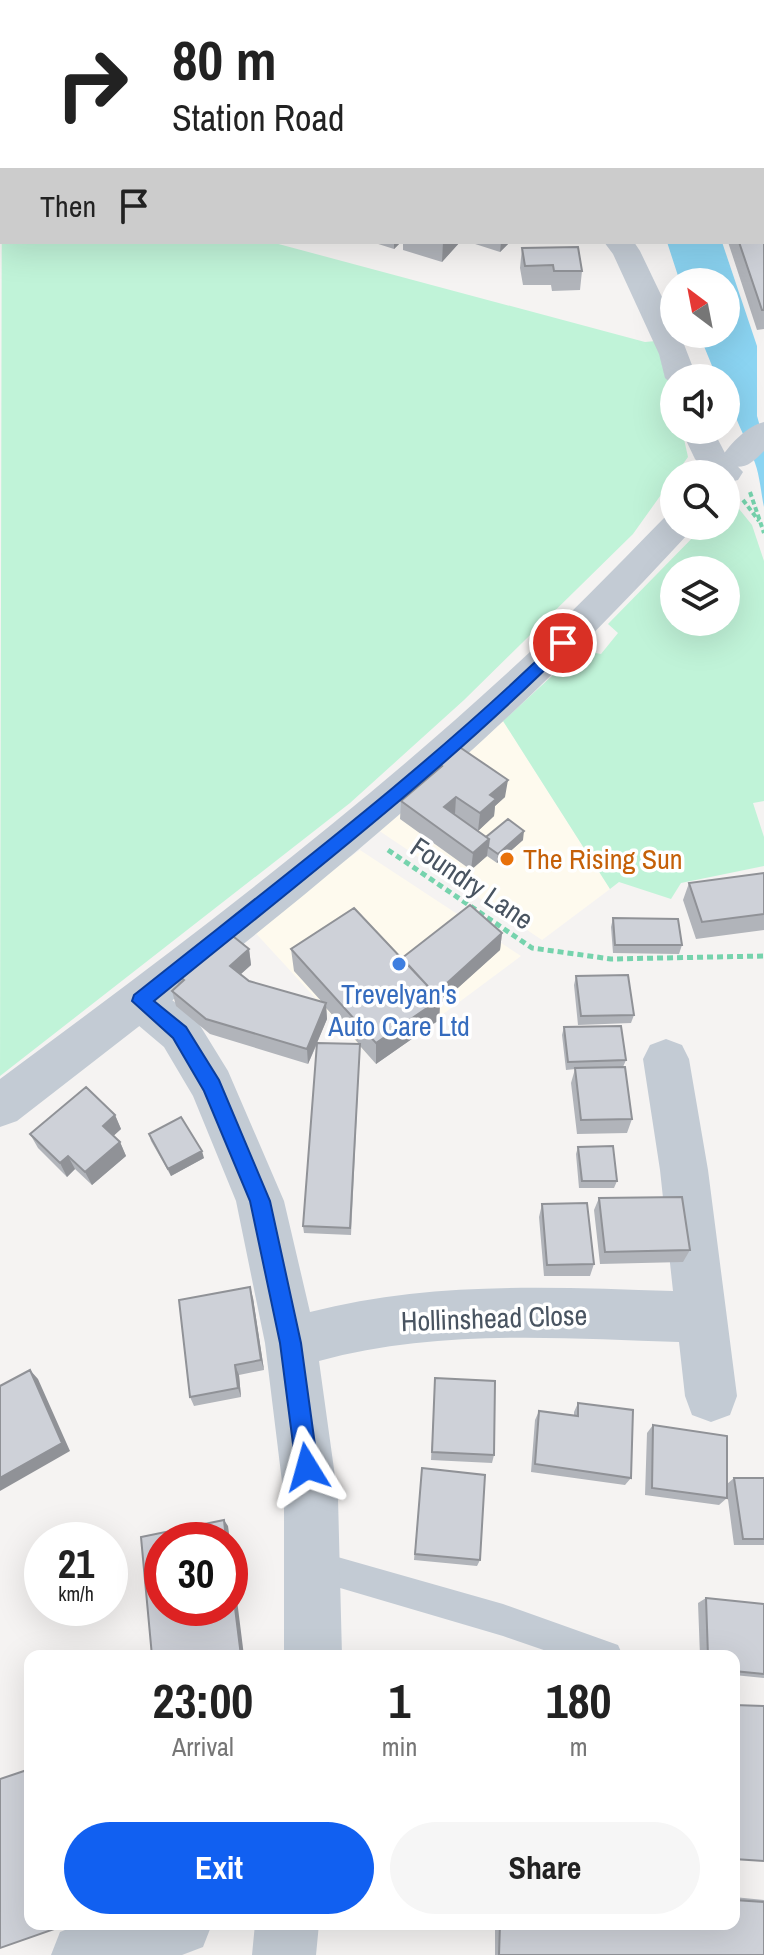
<!DOCTYPE html>
<html lang="en">
<head>
<meta charset="utf-8">
<style>
  :root { --surface:#fff; --page:#f6f6f6; --text:#222; --muted:#767676; --accent:#1160f1 }
  body { margin:0; font-family:"Archivo Narrow",sans-serif; background:var(--page); color:var(--text); height:100vh; display:flex; flex-direction:column; font-size:30px; white-space:nowrap }
  * { box-sizing:border-box; margin:0 }
  p { font-size:26px; color:var(--muted) }
  .icon { flex:none; width:44px; height:44px; fill:none; stroke:currentColor; stroke-width:2; stroke-linecap:round; stroke-linejoin:round }
  .map { position:relative; flex:1; overflow:hidden }
  .panel { position:absolute; left:24px; top:1650px; width:716px; height:280px; display:flex; flex-direction:column; background:var(--surface); border-radius:16px; box-shadow:0 8px 32px #0002 }
  .panel>* { flex:none }
  .top-card { position:absolute; left:0px; top:0px; width:764px; height:244px; box-shadow:0 8px 32px #0002; background:#fff; color:var(--text); overflow:hidden }
  .needle { width:52px; rotate:328deg }
  .controls { position:absolute; left:660px; top:268px; display:grid; gap:16px }
  .controls a { display:grid; place-items:center; width:80px; height:80px; border-radius:50%; background:var(--surface); box-shadow:0 8px 32px #0002; font-size:40px }
  .speed { position:absolute; left:24px; top:1522px; display:flex; gap:16px; font-size:40px; font-weight:700; text-align:center }
  .speed>* { display:grid; place-content:center; width:104px; height:104px; border-radius:50%; background:var(--surface); box-shadow:0 8px 32px #0002; line-height:1 }
  .speed small { font-size:20px; font-weight:400 }
  .speed .limit { border:12px solid #d22; background:#fff; color:#111 }
  .pin { position:absolute; display:grid; place-items:center; width:68px; height:68px; color:#fff; margin:-34px; border:4px solid #fff; border-radius:50%; box-shadow:0 2px 8px #0007 }
  .me { position:absolute; width:88px; margin:-44px; rotate:352deg; stroke-linejoin:round; filter:drop-shadow(0 0 6px #0008) }
  .turn { display:flex; align-items:center; gap:28px; height:168px; padding:0 40px; font-size:36px }
  .turn .icon { width:104px; height:104px; stroke-width:2.5 }
  .turn b { display:block; font-size:56px; line-height:68px }
  .then { display:flex; align-items:center; height:76px; padding:0 40px; background:#0003; gap:16px; font-size:30px }
  .eta { display:flex; justify-content:space-evenly; align-items:center; height:136px; text-align:center }
  .eta b { font-size:48px; font-weight:700; line-height:56px }
  .button { display:flex; gap:16px; margin-top:auto; padding:16px 40px }
  .button a { flex:1; height:92px; border-radius:48px; background:var(--accent); color:#fff; font-size:32px; font-weight:700; line-height:92px; text-align:center }
  .button a+a { background:var(--page); color:var(--text) }
  .map>svg:first-child { display:block }
  .commercial { fill:#fefaee }
  .green { fill:#c0f3d8; fill-rule:evenodd }
  .water { fill:#8bd4f2 }
  .lines { fill:none; stroke-linecap:round; stroke-linejoin:round }
  .path-far1 { stroke:#76d3ad; stroke-width:4; stroke-dasharray:5 3; stroke-linecap:butt }
  .path { stroke:#76d3ad; stroke-width:5; stroke-dasharray:6 4; stroke-linecap:butt }
  .service { fill:#c3cbd4; fill-rule:evenodd }
  .minor { fill:#c3cbd4; fill-rule:evenodd }
  .tertiary { fill:#c3cbd4; fill-rule:evenodd }
  .wall { fill:#b1b4ba; fill-rule:evenodd }
  .shaded-wall { fill:#909297 }
  .building { fill:#ced1d8; stroke:#909297; stroke-width:2 }
  .route { fill:#1160f1; stroke:#0b3e9d; stroke-width:2 }
  .food-dot { fill:#e8710a; stroke:#fff; stroke-width:3 }
  .shop-dot { fill:#3f7fe0; stroke:#fff; stroke-width:3 }
  .labels { text-anchor:middle; stroke-width:7; stroke-linejoin:round; paint-order:stroke }
  .food-label { font-size:28px; fill:#c56008; stroke:#fff; text-anchor:start }
  .street-label { font-size:28px; fill:#495461; stroke:#fff }
  .shop-label { font-size:28px; fill:#366cbe; stroke:#fff }
</style>
</head>
<body>
<div class="map">
<svg width="764" height="1955" viewBox="0 0 764 1955">
  <rect width="100%" height="100%" fill="#f5f3f2"/>
  <!-- commercial -->
  <path class="commercial" d="M503 721 610 889 542 940 378 830Z
    M360 850 521 956 376 1064 251 928Z"/>
  <!-- green -->
  <path class="green" d="M172 0H590L591 2H171Z
    M2 107V242H271L645 342 656 341 674 397V430H682L688 457 633 534 464 700 350 803 0 1076Z
    M731 499 752 525 764 561V801L753 803 764 837V866L681 883 671 899 619 882 610 889 503 721 580 650 601 654 618 633 608 624 704 526H726V504ZM674 570H726V622H674Z"/>
  <!-- water -->
  <path class="water" d="M667 242H722L757 346V416L764 440V507C761 493 760 477 755 463 746 436 726 405 726 378H717L699 334H726V282H680Z"/>
  <g class="lines">
    <!-- path-far1 -->
    <path class="path-far1" d="M750 492 764 533
      M743 500 759 521"/>
    <!-- path -->
    <path class="path" d="M388 850 532 948 611 959 764 956"/>
    <!-- service -->
    <path class="service" d="M762 49H764L762 58Z
      M0 91H2L0 100Z
      M313 1550 503 1604 618 1645 623 1656H561L503 1636 313 1580 302 1576 298 1565 302 1554Z"/>
    <!-- minor -->
    <path class="minor" d="M604 242H634L640 251 674 322V334H680L697 378H674V386L665 378 659 354 613 254Z
      M681 430H713L725 453 743 472 738 480 726 483V474H708L695 459Z
      M141 982 157 988 196 1019 228 1071 284 1201 310 1312C429 1281 551 1287 673 1291L660 1170 643 1059 650 1045 666 1039 682 1045 689 1059 708 1170 737 1396 730 1415 711 1422 692 1415 685 1396 679 1342C559 1338 436 1329 319 1361L338 1498 342 1656H284V1498L265 1343 236 1201 193 1096 164 1047 125 1014 119 1001 125 988Z
      M80 1924H212L203 1947 182 1955H51L60 1932Z
      M255 1924H319L316 1955H252Z"/>
    <!-- tertiary -->
    <path class="tertiary" d="M764 422V451C751 464 745 470 726 465L721 458C731 443 747 426 764 422Z
      M674 515V526H693L688 534C612 616 534 695 451 769 312 894 164 1007 17 1121L0 1127V1079C173 951 346 821 505 675 560 625 612 571 664 518Z"/>
  </g>
  <!-- wall -->
  <path class="wall" d="M653 0H682L684 2H654Z
    M764 208V329L757 330 728 242H762Z
    M372 242H401L394 249Z
    M403 242H460L442 262 403 250Z
    M472 242H510L500 252 472 243Z
    M522 248 582 271 580 290 552 291 551 285H523L520 268Z
    M438 763 505 797 495 806 494 816 478 831 486 837 523 840 497 863 487 856 471 870 400 819 401 801 437 770Z
    M764 873V930L696 939 683 900 689 883Z
    M613 918 682 945 679 954 613 953 611 927Z
    M502 933 500 950 440 1004 439 1020 376 1064 360 1046 351 1235 304 1233 303 1226 317 1044 308 1064 210 1034 176 1006 172 991 178 985 174 972 249 949 251 965 241 974 249 981 322 1002 294 971 291 949 402 958ZM326 1008 359 1044 317 1043 327 1019Z
    M576 976 634 1015 631 1023 578 1025 574 985Z
    M564 1027 626 1060 623 1067 632 1119 627 1133 577 1134 571 1083 575 1069 566 1070 562 1035Z
    M115 1115 121 1129 113 1136 120 1142 126 1156 92 1185 75 1169 67 1177 38 1148 30 1134Z
    M149 1134 204 1158 171 1176 151 1141Z
    M578 1147 617 1181 614 1188H579L576 1154Z
    M599 1198 690 1250 683 1262 600 1264 594 1210Z
    M542 1204 594 1264 590 1276H544L539 1217Z
    M253 1298 264 1370 239 1375 241 1397 194 1406 190 1397Z
    M435 1378 494 1455 492 1463 431 1460Z
    M578 1403 631 1478 625 1485 531 1472 535 1420 539 1411 574 1416V1412Z
    M653 1425 727 1484 734 1478H764V1545H734L727 1492V1498L719 1505 645 1495 647 1433Z
    M422 1469 480 1560 477 1566 414 1560Z
    M706 1598 764 1604V1678L734 1675V1656H700L698 1603Z
    M734 1897 764 1900V1955H495V1924H734Z"/>
  <!-- shaded-wall -->
  <path class="shaded-wall" d="M394 242H401L394 249Z
    M443 242H460L442 262Z
    M501 242H510L500 252Z
    M508 780 505 797 495 806 494 816 478 831 480 813 490 795Z
    M456 797 455 814 444 807Z
    M524 831 523 840 497 863 498 854Z
    M489 839 487 856 471 870 473 853Z
    M502 933 500 950 440 1004 439 1020 376 1064V1043Z
    M249 949 251 965 233 981 230 966Z
    M326 1003 327 1019 308 1064 307 1049Z
    M115 1115 121 1129 109 1140 103 1126Z
    M120 1142 126 1156 92 1185 85 1172Z
    M202 1151 204 1158 171 1176 168 1169Z
    M68 1156 75 1169 67 1177 60 1163Z
    M250 1287 253 1298 264 1370 261 1360Z
    M235 1365 239 1375 241 1397 238 1388Z
    M30 1370 38 1379 70 1451 0 1491V1478Z
    M224 1520 228 1526 230 1540H226Z
    M230 1544 244 1656H241L230 1568Z"/>
  <!-- building -->
  <path class="building" d="M665 0H682L684 2H667Z
    M762 62 764 63V78H762Z
    M762 129 764 130V144H762Z
    M762 203 764 208V310H762L739 242H762Z
    M578 247 582 271H554L553 265 525 266 522 248Z
    M458 746 508 780 490 795 496 799 480 813 456 797 444 807 489 839 473 853 401 801 442 766 438 763Z
    M508 819 524 831 498 854 488 847 489 839 486 837Z
    M764 873V914L702 922 689 883Z
    M470 905 502 933 435 994 402 958Z
    M354 908 440 999 376 1043 291 949Z
    M613 918 678 919 682 945H615Z
    M224 929 249 949 230 966 249 981 326 1003 307 1049 206 1019 172 991 184 980 174 972Z
    M628 975 634 1015 581 1016 576 976Z
    M621 1026 626 1060 568 1062 564 1027Z
    M317 1043 360 1044 350 1228 303 1226Z
    M625 1067 632 1119 581 1120 575 1068Z
    M86 1087 115 1115 103 1126 120 1142 85 1172 68 1156 60 1163 30 1134Z
    M181 1117 202 1151 168 1169 149 1134Z
    M613 1146 617 1181H582L578 1147Z
    M682 1197 690 1250 605 1252 599 1198Z
    M587 1203 594 1264 547 1265 542 1204Z
    M250 1287 261 1360 235 1365 238 1388 190 1397 179 1300Z
    M30 1370 62 1443 0 1478V1386Z
    M435 1378 495 1381 494 1455 432 1452Z
    M578 1403 633 1410 631 1478 535 1464 539 1411 578 1416Z
    M653 1425 727 1436V1498L652 1488Z
    M422 1468 485 1475 480 1560 415 1554Z
    M734 1478H764V1539H743Z
    M224 1520 226 1540H162V1608H230V1568L241 1656H152L141 1537Z
    M706 1598 764 1604V1674L734 1671V1656H708Z
    M734 1705 764 1706V1861L734 1859Z
    M30 1769V1924H62L63 1926 0 1948V1779Z
    M734 1900 764 1902V1955H499L500 1924H734Z"/>
  <!-- route -->
  <path class="route" d="M563 638 568 640V647C440 775 295 886 154 1001L186 1027 219 1080 270 1201 301 1343 318 1467 315 1475 307 1478 299 1475 296 1467 280 1343 250 1201 204 1091 173 1038 132 1001 134 995C278 880 426 769 558 640Z"/>
  <!-- markers -->
  <circle class="food-dot" cx="507" cy="859" r="8"/>
  <circle class="shop-dot" cx="399" cy="964" r="8"/>
  <g class="labels">
    <!-- food labels -->
    <g class="food-label">
      <text x="523" y="869">The Rising Sun</text>
    </g>
    <!-- street labels -->
    <g class="street-label">
      <text transform="translate(472 883) rotate(34)" y="10">Foundry Lane</text>
      <text transform="translate(494 1318) rotate(-2)" y="10">Hollinshead Close</text>
    </g>
    <!-- shop labels -->
    <g class="shop-label">
      <text x="399" y="1004">Trevelyan's<tspan x="399" dy="32">Auto Care Ltd</tspan></text>
    </g>
  </g>
</svg>
<div class="controls">
<a><svg class="needle" viewBox="-14 -14 28 28"><path d="M0-13l5 13h-10z" fill="#e53935"/><path d="M0 13l5-13h-10z" fill="#767676"/></svg></a>
<a><svg class="icon" aria-label="sound" viewBox="0 0 24 24"><path d="M4 9h4l5-4v14l-5-4H4zM17 9q2 3 0 6"/></svg></a>
<a><svg class="icon" aria-label="search" viewBox="0 0 24 24"><circle cx="10" cy="10" r="6"/><path d="M15 15l6 6"/></svg></a>
<a><svg class="icon" aria-label="layers" viewBox="0 0 24 24"><path d="M12 4l9 5-9 5-9-5zM3 14l9 5 9-5"/></svg></a>
</div>
<div class="speed"><div>21<small>km/h</small></div><div class="limit">30</div></div>
<div class="pin" style="left:563px;top:643px;background:#d93025"><svg class="icon" aria-label="arrive" viewBox="0 0 24 24"><path d="M6 21V4h12l-3 4 3 4H6"/></svg></div>
<svg class="me" style="left:307px;top:1467px" viewBox="-20 -20 40 40"><path d="M0-17L14 15 0 8-14 15z" fill="#1160f1" stroke="#fff" stroke-width="4"/></svg>
<div class="top-card">
<div class="turn"><svg class="icon" aria-label="right" viewBox="0 0 24 24"><path d="M7 20v-9h11M14 6l5 5-5 5"/></svg><div><b>80 m</b>Station Road</div></div>
<div class="then">Then<svg class="icon" aria-label="arrive" viewBox="0 0 24 24"><path d="M6 21V4h12l-3 4 3 4H6"/></svg></div>
</div>
<section class="panel">
<div class="eta">
<div><b>23:00</b><p>Arrival</p></div>
<div><b>1</b><p>min</p></div>
<div><b>180</b><p>m</p></div>
</div>
<div class="button"><a>Exit</a><a>Share</a></div>
</section>
</div>
</body>
</html>
